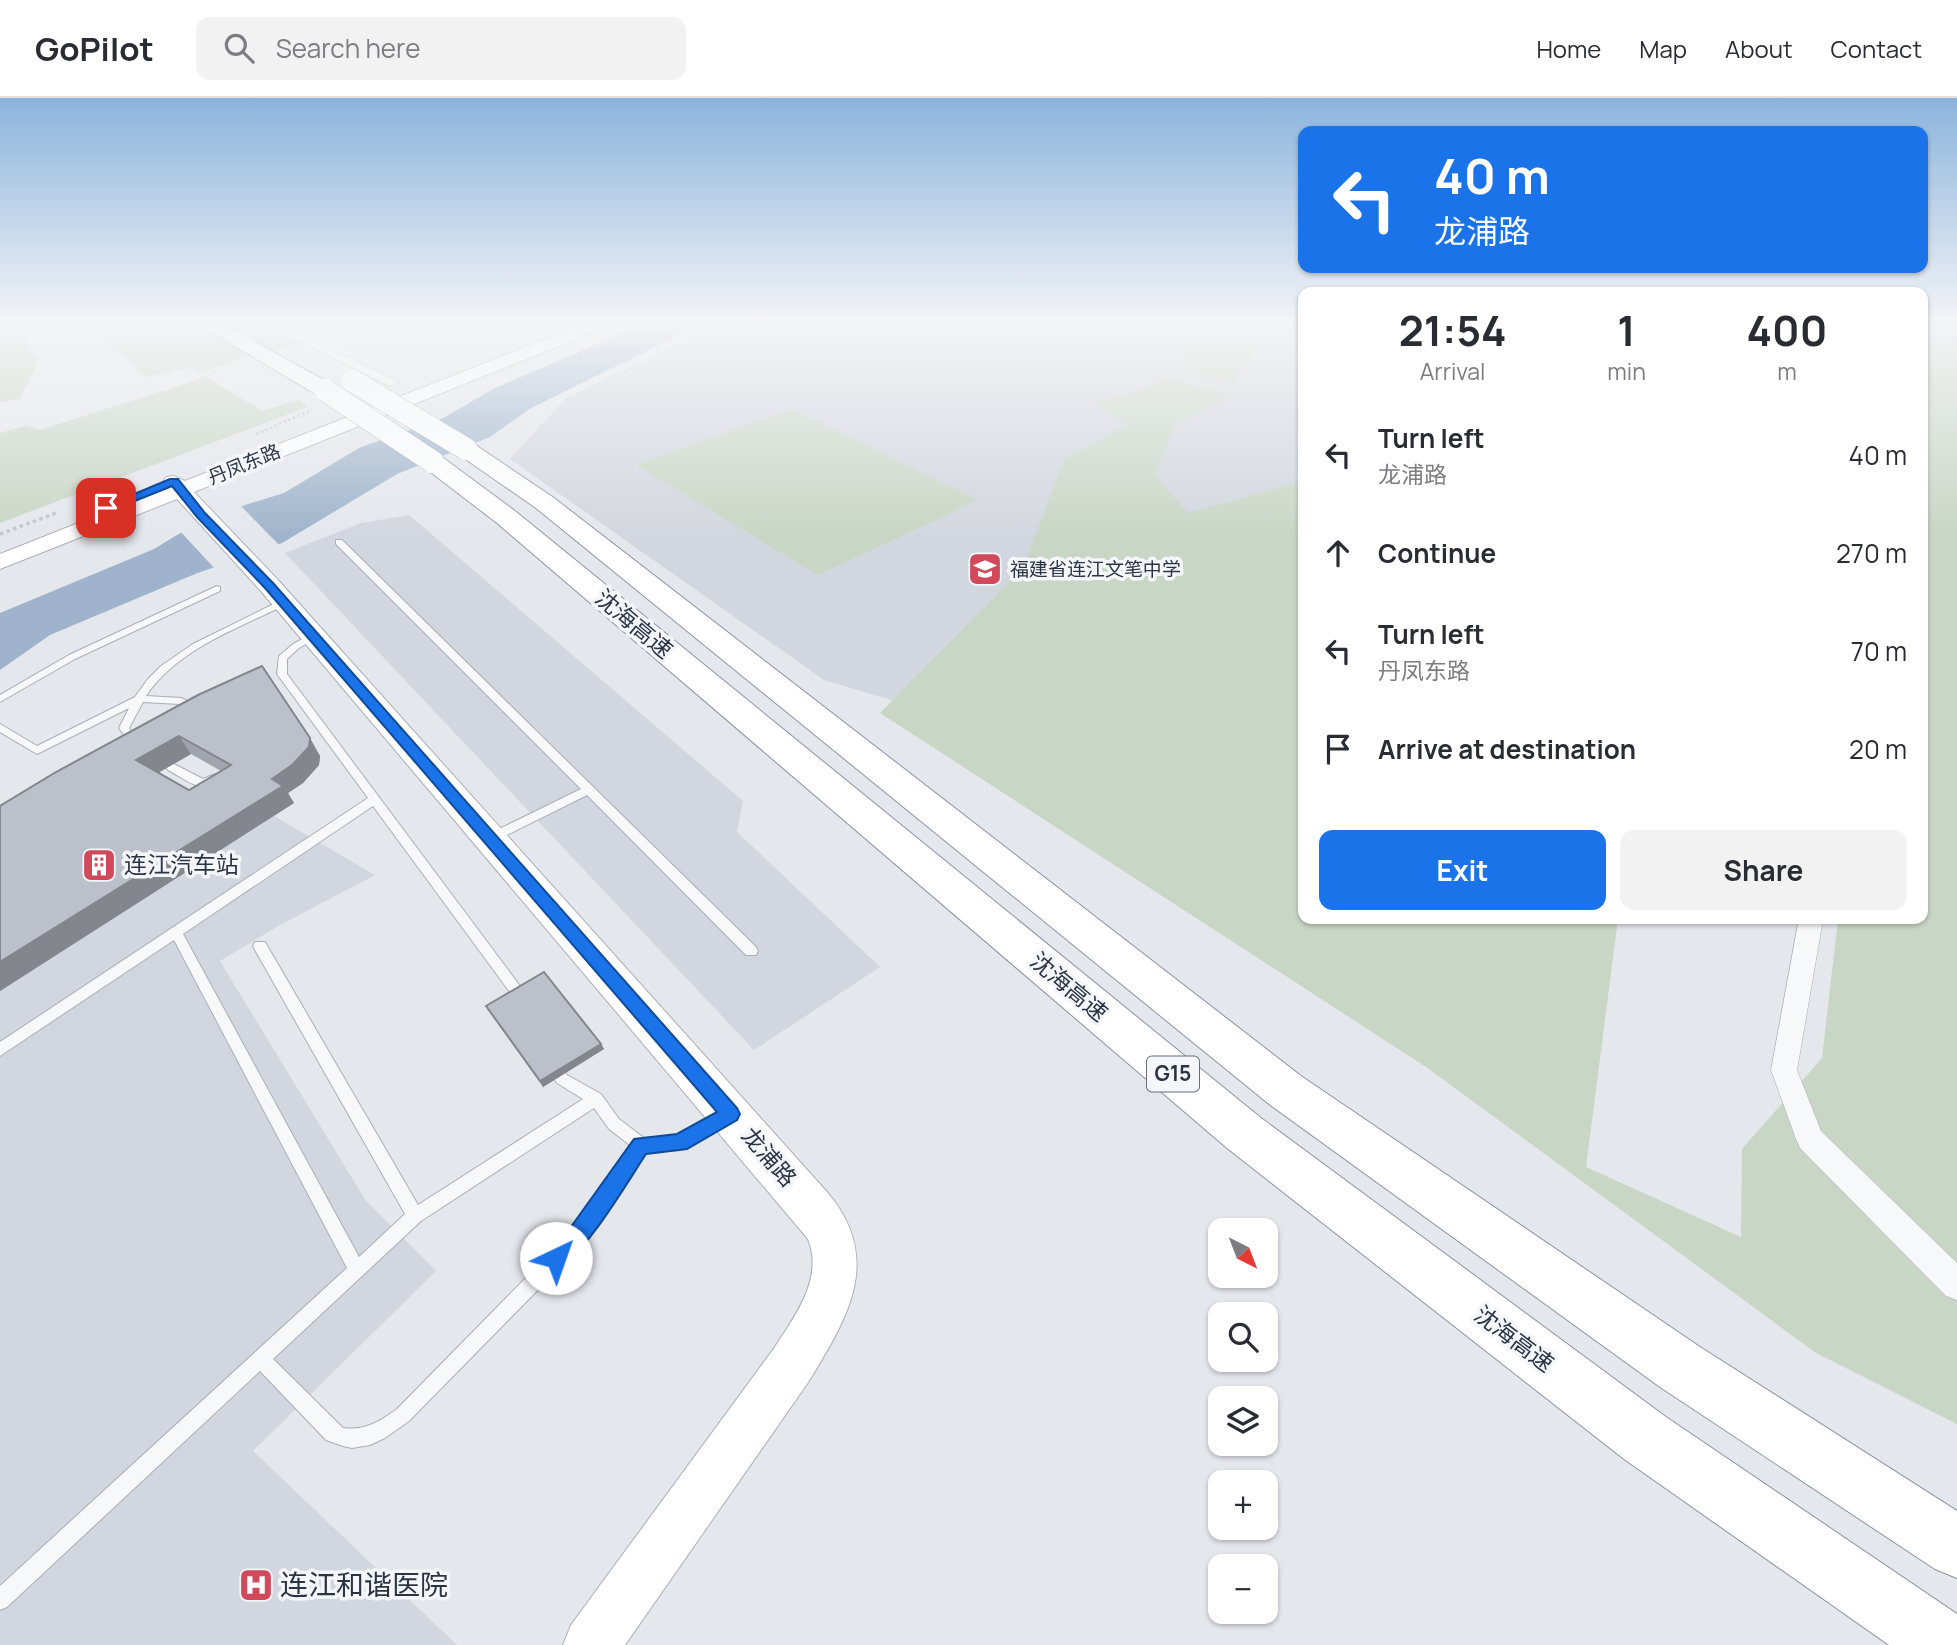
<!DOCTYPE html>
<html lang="en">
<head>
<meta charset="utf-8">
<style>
  :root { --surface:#fff; --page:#f2f2f3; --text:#2b2b33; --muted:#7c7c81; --line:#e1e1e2; --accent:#1a73e8 }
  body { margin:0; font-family:Manrope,"Noto Sans SC",sans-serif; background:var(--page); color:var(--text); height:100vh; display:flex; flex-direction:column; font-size:26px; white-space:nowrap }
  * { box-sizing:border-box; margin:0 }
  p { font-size:23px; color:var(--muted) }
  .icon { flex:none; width:38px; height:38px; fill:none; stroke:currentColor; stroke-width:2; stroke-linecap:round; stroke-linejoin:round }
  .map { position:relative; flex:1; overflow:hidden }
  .panel { position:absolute; left:1298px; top:189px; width:630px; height:637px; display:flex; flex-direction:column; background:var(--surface); border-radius:14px; box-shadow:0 2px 5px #0004 }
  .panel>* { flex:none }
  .hud { position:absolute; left:1298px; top:28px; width:630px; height:147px; border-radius:14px; box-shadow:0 2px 5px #0004; background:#1a73e8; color:#fff; overflow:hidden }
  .needle { width:46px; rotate:138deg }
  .fabs { position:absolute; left:1208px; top:1120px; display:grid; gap:14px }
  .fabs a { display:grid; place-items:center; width:70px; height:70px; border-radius:14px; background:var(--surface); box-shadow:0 2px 5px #0004; font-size:35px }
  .pin { position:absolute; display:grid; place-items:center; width:60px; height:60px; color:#fff; margin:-30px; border-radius:14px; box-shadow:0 4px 10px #0006 }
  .me { position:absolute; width:77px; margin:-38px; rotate:42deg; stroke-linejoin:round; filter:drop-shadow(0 0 5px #0008) }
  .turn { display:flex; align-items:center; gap:24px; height:147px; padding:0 21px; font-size:32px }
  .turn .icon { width:91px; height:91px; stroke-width:2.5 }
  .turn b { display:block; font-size:49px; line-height:60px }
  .eta { display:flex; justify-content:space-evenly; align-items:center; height:119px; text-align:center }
  .eta b { font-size:42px; font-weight:700; line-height:49px }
  .primary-button { display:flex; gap:14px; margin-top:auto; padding:14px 21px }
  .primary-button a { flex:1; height:80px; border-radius:14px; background:var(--accent); color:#fff; font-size:28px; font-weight:700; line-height:80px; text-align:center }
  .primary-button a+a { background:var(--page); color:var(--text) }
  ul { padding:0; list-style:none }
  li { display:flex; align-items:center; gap:21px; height:98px; padding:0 21px }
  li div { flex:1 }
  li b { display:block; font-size:26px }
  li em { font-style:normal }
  header { display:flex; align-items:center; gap:42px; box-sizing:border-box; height:98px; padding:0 35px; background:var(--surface); border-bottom:2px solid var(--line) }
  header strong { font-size:33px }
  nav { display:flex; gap:38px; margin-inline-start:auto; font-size:24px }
  .search { width:490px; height:63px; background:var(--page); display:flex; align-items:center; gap:18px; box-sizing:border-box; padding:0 24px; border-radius:14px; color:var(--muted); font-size:26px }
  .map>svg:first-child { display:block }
  .built { fill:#d2d6de }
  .green { fill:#c9d6c5 }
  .water { fill:#9fb4cc }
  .pier { fill:#e4e7ec }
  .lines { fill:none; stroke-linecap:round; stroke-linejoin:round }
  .lane-casing { stroke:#a9aeb7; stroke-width:2 }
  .street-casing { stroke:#a9aeb7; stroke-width:1 }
  .secondary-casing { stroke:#a9aeb7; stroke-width:2 }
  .highway-casing { stroke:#8b94a3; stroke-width:2 }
  .path-far1 { stroke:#c2c5cb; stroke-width:2.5; stroke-dasharray:2.5 2.5; stroke-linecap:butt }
  .path { stroke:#c2c5cb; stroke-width:3.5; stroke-dasharray:3.5 3.5; stroke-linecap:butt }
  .lane { fill:#f7f8fa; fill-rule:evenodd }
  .street { fill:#f7f8fa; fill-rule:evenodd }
  .secondary { fill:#fff; fill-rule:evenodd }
  .highway { fill:#fff; fill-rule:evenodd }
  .highway-bridge-casing { stroke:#8b94a3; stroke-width:23; stroke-linecap:butt }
  .highway-bridge { stroke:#fff; stroke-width:22 }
  .wall { fill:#a1a5ae; fill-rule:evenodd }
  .shaded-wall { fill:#83868d }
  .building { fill:#bbc0ca; stroke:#83868d; stroke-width:2; fill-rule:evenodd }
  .route { fill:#1a73e8; stroke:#114b97; stroke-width:2 }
  .labels { text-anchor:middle; stroke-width:7; stroke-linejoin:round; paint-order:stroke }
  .far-street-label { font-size:19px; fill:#2b3445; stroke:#f4f6f9 }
  .far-poi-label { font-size:19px; fill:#2b3445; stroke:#f4f6f9; text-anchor:start }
  .shield { fill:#f4f6f9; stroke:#676e7b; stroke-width:2 }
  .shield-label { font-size:21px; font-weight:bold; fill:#2b3445 }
  .street-label { font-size:23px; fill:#2b3445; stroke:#f4f6f9 }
  .poi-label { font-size:23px; fill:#2b3445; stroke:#f4f6f9; text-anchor:start }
  .near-poi-label { font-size:28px; fill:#2b3445; stroke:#f4f6f9; text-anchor:start }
</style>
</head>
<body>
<header>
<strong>GoPilot</strong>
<div class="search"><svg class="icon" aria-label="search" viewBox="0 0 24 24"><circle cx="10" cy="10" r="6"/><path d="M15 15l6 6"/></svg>Search here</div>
<nav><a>Home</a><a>Map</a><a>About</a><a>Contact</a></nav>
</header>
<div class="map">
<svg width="1957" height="1547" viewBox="0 0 1957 1547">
  <rect width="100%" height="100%" fill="#e4e7ec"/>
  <!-- built -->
  <path class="built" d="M727 223H1304V806L1126 671 824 582 510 361 566 300Z
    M409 417 743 703 737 734 880 869 754 952 285 455 361 425Z
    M274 718 375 777 280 827 220 863 366 1103 436 1173 253 1353 457 1547H0V893Z"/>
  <!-- green -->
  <path class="green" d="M86 223H255L297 244 198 275 193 270 145 279Z
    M1304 223V233H1297L1258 250 1233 285 1183 273 1186 227 1155 224Z
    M1927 223H1957V1326L1816 1255 1426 969 880 615 1023 470 1064 361 1127 327 1095 306 1169 281 1233 298 1175 326 1155 377 1188 415 1304 383V821H1618L1586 1069 1741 1139 1742 1051 1822 960 1838 821H1923V229L1936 227Z
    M0 233 23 237 38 264 20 301 0 304Z
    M206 279 262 313 299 302 307 309 0 425V335L25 328 40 332Z
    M791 311 978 402 818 477 636 367Z"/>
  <!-- water -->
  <path class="water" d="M651 223H708L531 310 490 339 397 376 282 445 195 476 50 537 0 572V515L154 451 182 434 245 407 284 395 359 350 443 320 495 290Z"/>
  <!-- pier -->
  <path class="pier" d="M239 406 281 449 216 472 179 432Z"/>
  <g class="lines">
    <!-- lane casing -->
    <g class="lane-casing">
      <path id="lane" d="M336 442H342L756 849 758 853 756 857H746L587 697 495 743H487L485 740 487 737 581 691 336 446Z
        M217 488 220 489V493L75 561 0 604V597L69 557Z
        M284 501 287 502V506C239 530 177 551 146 598L181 600 204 610 199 613 180 606 143 604 129 630 141 647 140 649H132L119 630 129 610 37 656 0 634V626L37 648 135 599 148 581 161 568 193 546Z
        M314 535 317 536V540L299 550 287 561V576L523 892 519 911 514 913 509 911 507 907 509 893 373 708 183 836 359 1159 405 1116 255 852 253 848 255 844H265L418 1107 583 1001 557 985 543 965 545 961 550 959 555 961 567 977 601 996 619 1021 644 1040 678 1038 724 1012 729 1014 731 1019 729 1024 680 1052 645 1054 582 1147 409 1323 385 1340 370 1347 352 1350 343 1348 326 1342 260 1273 7 1509 0 1512V1488L347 1170 174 842 0 958V944L368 700 277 576 279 558 293 546ZM594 1010 609 1031 631 1048 570 1135 397 1311C379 1324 365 1333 343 1330L273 1261 421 1123Z
        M172 665 203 681 215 676 221 680C201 698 187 682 168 672L166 669 168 666Z"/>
    </g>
    <!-- street casing -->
    <g class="street-casing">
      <path id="street" d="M261 223H276L397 284 395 287H387Z
        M1799 821H1823L1797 972 1821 1033 1957 1165V1202L1946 1198 1800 1050 1796 1041 1771 972Z"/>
    </g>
    <!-- secondary casing -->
    <g class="secondary-casing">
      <path id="secondary" d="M592 223H614L612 227 194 394 278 482 827 1094C884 1161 848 1219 809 1283L625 1547H563L571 1527 775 1249C795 1218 824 1180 808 1141L260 492 177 401 0 471V456L167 390 163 384 166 379 174 378 185 383Z"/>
    </g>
    <!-- highway casing -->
    <g class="highway-casing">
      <path id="highway" d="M193 223H217L333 287 336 292 333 297H317Z
        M466 344 474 346 554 400 1301 978 1700 1249 1957 1413V1480L1935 1471 1660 1289 1269 1006 536 410 458 356 454 351 458 346Z
        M433 357 442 359 515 413 1261 1020 1666 1319 1957 1516V1547H1889L1624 1361 1227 1050 497 425 424 369 421 364 424 359Z"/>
    </g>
    <!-- path-far1 -->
    <path class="path-far1" d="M256 336 312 312"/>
    <!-- path -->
    <path class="path" d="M0 436 59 414"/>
    <!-- lane -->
    <use href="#lane" class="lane"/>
    <!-- street -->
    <use href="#street" class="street"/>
    <!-- secondary -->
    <use href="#secondary" class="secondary"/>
    <!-- highway -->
    <use href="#highway" class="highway"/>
    <!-- highway-bridge casing -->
    <g class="highway-bridge-casing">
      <path id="highway-bridge" d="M353 283 466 351
        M325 292 433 364"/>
    </g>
    <!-- highway-bridge -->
    <use href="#highway-bridge" class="highway-bridge"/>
  </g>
  <!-- wall -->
  <path class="wall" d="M262 568 320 658 319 667 303 685 288 695 294 705 0 893V708ZM191 656 221 673 189 692 158 675Z
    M486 908 601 946 604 951 543 989Z"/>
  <!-- shaded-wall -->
  <path class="shaded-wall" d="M179 638 191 656 149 680 136 662Z
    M310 640 320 658 319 667 303 685 288 695 294 705 0 893V864L272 681Z
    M601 946 604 951 543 989 540 983Z"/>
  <!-- building -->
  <path class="building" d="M262 568 310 640 309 649 292 667 272 681 283 688 0 864V708L56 674 198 597ZM179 638 231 667 189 692 136 662Z
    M544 874 601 946 540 983 486 908Z"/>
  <!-- sky -->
  <linearGradient id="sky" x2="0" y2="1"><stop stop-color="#8bb4dd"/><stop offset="0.51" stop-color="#f3f4f6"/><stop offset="1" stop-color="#f3f4f6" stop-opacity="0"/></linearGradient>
  <rect width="1957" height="439" fill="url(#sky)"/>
  <!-- route -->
  <path class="route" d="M170 381H178L205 415 273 485 737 1010 740 1016 737 1022 687 1051 646 1056C628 1083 584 1159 556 1171L549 1167 546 1160 549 1153 568 1133 634 1041 677 1036 717 1014 265 490 197 419 172 388 110 413 101 410Z"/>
  <!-- icons -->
  <defs>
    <g id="school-square" transform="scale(1.75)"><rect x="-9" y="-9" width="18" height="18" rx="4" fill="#d1495b" stroke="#f4f6f9"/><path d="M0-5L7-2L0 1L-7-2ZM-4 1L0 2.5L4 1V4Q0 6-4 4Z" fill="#fff"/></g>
    <g id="building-square" transform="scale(1.75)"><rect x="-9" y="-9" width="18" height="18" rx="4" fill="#d1495b" stroke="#f4f6f9"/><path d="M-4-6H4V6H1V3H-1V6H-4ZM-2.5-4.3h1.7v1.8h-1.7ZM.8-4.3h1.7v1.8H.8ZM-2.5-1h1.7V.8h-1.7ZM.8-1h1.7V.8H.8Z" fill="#fff"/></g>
    <g id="hospital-square" transform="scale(1.75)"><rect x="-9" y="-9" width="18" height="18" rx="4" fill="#d1495b" stroke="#f4f6f9"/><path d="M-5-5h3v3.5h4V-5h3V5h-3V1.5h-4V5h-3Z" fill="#fff"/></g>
  </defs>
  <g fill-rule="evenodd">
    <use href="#school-square" x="985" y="471"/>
    <use href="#building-square" x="99" y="767"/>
    <use href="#hospital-square" x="256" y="1487"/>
  </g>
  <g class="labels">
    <!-- far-street labels -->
    <g class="far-street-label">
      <text transform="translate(244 366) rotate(-22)" y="7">丹凤东路</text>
    </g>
    <!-- far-poi labels -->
    <g class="far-poi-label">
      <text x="1010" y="478">福建省连江文笔中学</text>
    </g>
    <!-- shield labels -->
    <rect class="shield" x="1147" y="958.5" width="52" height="35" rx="5"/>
    <g class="shield-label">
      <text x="1173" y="983">G15</text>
    </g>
    <!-- street labels -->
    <g class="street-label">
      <text transform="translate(634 526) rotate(40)" y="8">沈海高速</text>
      <text transform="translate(1069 889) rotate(40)" y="8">沈海高速</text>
      <text transform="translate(769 1059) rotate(49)" y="8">龙浦路</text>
      <text transform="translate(1514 1241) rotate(37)" y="8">沈海高速</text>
    </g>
    <!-- poi labels -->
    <g class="poi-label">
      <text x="124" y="775">连江汽车站</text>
    </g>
    <!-- near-poi labels -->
    <g class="near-poi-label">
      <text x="280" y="1497">连江和谐医院</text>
    </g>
  </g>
</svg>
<div class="fabs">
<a><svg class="needle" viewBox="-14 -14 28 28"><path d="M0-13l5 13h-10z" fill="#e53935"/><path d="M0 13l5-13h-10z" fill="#7c7c81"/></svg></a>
<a><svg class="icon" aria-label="search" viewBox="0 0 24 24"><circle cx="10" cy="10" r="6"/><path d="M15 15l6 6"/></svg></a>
<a><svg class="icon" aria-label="layers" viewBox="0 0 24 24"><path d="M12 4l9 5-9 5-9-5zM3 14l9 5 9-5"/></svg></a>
<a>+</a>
<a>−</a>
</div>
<div class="pin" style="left:106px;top:410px;background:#d93025"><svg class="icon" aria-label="arrive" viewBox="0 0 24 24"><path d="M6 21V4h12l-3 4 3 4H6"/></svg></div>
<svg class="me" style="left:556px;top:1160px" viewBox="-20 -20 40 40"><circle r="19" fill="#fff"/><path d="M0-13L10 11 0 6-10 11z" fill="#1a73e8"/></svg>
<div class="hud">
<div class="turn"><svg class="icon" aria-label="left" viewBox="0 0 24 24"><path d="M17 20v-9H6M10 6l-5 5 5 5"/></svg><div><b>40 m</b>龙浦路</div></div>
</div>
<section class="panel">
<div class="eta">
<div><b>21:54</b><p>Arrival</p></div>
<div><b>1</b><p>min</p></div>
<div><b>400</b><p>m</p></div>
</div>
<ul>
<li><svg class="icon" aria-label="left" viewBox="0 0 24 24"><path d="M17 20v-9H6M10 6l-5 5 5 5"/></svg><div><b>Turn left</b><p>龙浦路</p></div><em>40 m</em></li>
<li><svg class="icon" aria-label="ahead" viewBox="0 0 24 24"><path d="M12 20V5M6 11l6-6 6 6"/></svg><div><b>Continue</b></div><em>270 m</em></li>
<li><svg class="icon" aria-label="left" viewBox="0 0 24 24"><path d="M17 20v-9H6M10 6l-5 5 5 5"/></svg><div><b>Turn left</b><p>丹凤东路</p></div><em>70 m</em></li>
<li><svg class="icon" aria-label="arrive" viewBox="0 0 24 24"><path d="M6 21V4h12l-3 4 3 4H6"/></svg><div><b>Arrive at destination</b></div><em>20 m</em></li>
</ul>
<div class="primary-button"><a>Exit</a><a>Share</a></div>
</section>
</div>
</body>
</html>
